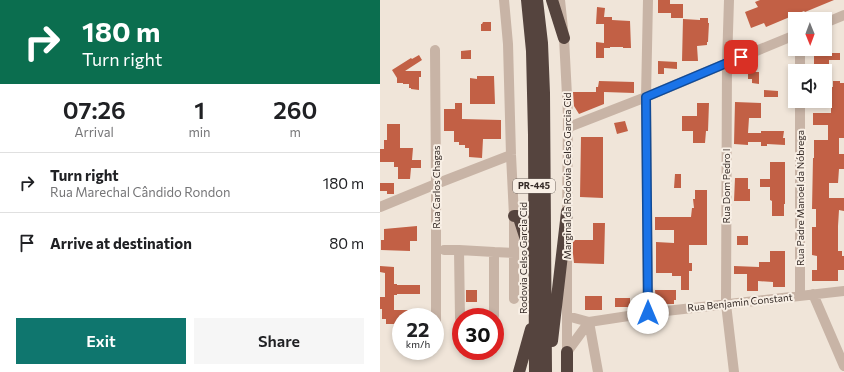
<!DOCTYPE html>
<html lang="en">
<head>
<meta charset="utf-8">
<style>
  :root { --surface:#fff; --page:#f6f6f6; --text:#202124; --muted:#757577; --line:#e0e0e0; --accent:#0f766e }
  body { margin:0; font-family:Commissioner,sans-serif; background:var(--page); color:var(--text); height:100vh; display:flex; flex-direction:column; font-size:15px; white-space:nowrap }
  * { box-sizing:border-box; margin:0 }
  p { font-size:13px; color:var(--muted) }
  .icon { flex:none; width:22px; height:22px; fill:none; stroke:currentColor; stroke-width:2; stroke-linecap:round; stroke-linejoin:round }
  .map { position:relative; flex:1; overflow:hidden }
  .side { display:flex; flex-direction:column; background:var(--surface); width:380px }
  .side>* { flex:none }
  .banner { background:#0b6e4f; color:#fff; overflow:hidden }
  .needle { width:26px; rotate:179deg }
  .fabs { position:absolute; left:408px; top:12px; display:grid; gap:8px }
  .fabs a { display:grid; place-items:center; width:44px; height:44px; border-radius:0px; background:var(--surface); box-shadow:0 2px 6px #0003; font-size:20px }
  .speed { position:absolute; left:12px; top:308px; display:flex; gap:8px; font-size:20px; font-weight:700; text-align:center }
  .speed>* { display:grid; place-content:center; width:52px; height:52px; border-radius:50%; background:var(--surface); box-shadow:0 2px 6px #0003; line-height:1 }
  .speed small { font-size:10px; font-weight:400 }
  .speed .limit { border:6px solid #d22; background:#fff; color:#111 }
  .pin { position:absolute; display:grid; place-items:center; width:34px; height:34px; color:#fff; margin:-17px; border-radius:8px; box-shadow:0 2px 6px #0006 }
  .me { position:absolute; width:44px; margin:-22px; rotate:0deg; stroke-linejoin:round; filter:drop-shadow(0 0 3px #0008) }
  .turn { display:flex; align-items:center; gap:14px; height:84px; padding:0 16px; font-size:18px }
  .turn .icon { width:52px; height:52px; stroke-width:2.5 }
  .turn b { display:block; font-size:28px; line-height:34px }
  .eta { display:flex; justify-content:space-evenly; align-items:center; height:68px; text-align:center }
  .eta b { font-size:24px; font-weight:600; line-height:28px }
  .cta { display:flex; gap:8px; margin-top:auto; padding:8px 16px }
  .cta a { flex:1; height:46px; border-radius:0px; background:var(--accent); color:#fff; font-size:16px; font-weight:600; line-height:46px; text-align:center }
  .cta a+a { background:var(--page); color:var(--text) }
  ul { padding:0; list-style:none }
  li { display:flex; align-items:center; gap:12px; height:60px; padding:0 16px; border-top:1px solid var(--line) }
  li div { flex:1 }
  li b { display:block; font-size:15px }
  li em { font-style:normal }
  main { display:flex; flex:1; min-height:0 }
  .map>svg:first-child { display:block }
  .building { fill:#c26045 }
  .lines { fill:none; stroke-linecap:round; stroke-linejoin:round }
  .minor { stroke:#c8b4a6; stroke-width:10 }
  .highway { stroke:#55443e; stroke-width:12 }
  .route-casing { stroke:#114b97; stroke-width:10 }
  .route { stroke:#1a73e8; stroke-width:7 }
  .labels { text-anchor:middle; stroke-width:4; stroke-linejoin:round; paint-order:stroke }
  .shield { fill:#f8efe5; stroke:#6f655f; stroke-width:1 }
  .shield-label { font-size:9px; font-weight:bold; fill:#342a26 }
  .street-label { font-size:10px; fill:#342a26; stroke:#f8efe5 }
</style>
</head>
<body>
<main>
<section class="side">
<div class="banner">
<div class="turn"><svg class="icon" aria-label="right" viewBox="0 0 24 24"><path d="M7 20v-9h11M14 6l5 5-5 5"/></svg><div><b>180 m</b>Turn right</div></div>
</div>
<div class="eta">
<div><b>07:26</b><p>Arrival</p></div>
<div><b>1</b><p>min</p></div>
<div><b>260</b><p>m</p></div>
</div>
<ul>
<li><svg class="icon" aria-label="right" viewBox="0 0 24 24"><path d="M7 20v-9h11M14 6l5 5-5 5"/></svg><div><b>Turn right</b><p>Rua Marechal Cândido Rondon</p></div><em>180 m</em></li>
<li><svg class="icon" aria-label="arrive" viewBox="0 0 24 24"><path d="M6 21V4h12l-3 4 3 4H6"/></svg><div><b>Arrive at destination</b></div><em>80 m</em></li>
</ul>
<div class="cta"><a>Exit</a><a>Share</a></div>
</section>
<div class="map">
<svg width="464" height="372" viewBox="0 0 464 372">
  <rect width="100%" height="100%" fill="#f0e5d9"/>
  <!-- building -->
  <path class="building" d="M278 0H290V4H303V18H291V13H278Z
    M380 0H454L425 12 424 11 386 27 384 23 371 28 365 12 378 7 375 2Z
    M217 7 225 8 224 17H232V20L250 21 251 48H243V47H230V48H224V58H216V42L224 43V24H216Z
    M320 18H328V23H329L328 42H327V45L317 46 318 61H302L303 19 320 20Z
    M103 22H111V31H101V24H102Z
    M91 50V59H81V51Z
    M448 53H460V60H449V66H434V55H448Z
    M39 55 42 60 25 71H41V77H39V90L31 89V88H29V84H23V83H17V78L12 70 31 58 32 59Z
    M278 61 297 62V69L284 68V74H278Z
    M368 72H379V84L372 83V79H368Z
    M97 76H114L115 104H90V78L97 79Z
    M219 81 254 82V93L224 92V104L199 114 194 106 193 92H216V87H218Z
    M453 81H460V83H464V138H459V154H464V169H459L458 183H449V198H464V211L459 210 458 226V251H462V256H464V270H458V281H432V270H437V256L432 255V227H436V209H432L433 158H434V140H448V125H433V113H451V94H445V87H453Z
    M384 90 398 91V97H384Z
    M355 102 381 103V118H369L368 133H381V131H404L403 138H405V145L387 144V146H381V142H368V145L354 144Z
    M75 103H82V119L121 120V139H103L102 158 89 157V148H85V145H79V142H74V131H64V109H75Z
    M317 103H329L328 131H326L325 143H313V131H302V116H317Z
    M245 121 248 131 237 134 234 123Z
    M7 124H20V148H33L32 160H41V168H31L30 179H18V167H14V162H0V149H4V140H7Z
    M201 137H223V198L200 197Z
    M390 162H405V204H404V216H392V201L390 200V187H380V179H390Z
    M295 174H301V188H294Z
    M355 178H368V189H370V201H354Z
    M0 183H14V194H7V191H0Z
    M315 190H327V245H309V263H312V271H309V290H301V276H292V273H276V242L294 243V230H275V217H311L312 208H314L313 199H315Z
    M213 223H225L224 264 194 263 193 254 191 249V240H213Z
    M37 226V241H30V251L1 250V240H4V229Z
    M357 236H368V245H357Z
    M390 251H405V287H393V282L378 281V291H367V274H354V266L379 267V262H390Z
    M0 266 14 267V284H17V285H40V294H17V295H14V310H40V317H21V334H13L14 324H6V319H2V309H0V297H5V273L0 272Z
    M86 290H97V302H86Z
    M275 290H296V300H294V304H276Z
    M205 296H222V310H205Z
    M235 298H250V307H235Z"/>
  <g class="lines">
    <!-- minor -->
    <path class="minor" d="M124 0 128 44 131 155 134 216V299
      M180 0 184 38 188 115 187 220
      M268 0 266 97 268 313
      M349 0 347 63 346 304 354 372
      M445 23 464 15
      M420 49V71
      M55 50 56 184V324
      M420 101V296
      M189 127 266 97 347 63 415 35
      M0 207 56 184 131 155
      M64 250H79L80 318
      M79 250 114 252V316
      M114 252 134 253
      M187 254V352
      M433 294 464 366
      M187 316 209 322 268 313 464 291
      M209 322 218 372
      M187 352 209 322"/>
    <!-- highway -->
    <path class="highway" d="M147 0 152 51 154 135 155 372
      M157 0 162 43 164 93 166 372
      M172 0 184 38
      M134 216H137L139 218 151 255
      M172 341 187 212
      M187 352V372
      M139 372 151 329"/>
  </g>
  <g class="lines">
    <!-- route casing -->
    <g class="route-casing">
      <path id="route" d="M268 313 266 97 361 57"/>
    </g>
    <!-- route -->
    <use href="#route" class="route"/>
  </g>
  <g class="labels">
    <!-- shield labels -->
    <rect class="shield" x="133" y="179" width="42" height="14" rx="3"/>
    <g class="shield-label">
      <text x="154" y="189">PR-445</text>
    </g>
    <!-- street labels -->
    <g class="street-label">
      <text transform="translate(187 176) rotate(-90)" y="4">Marginal da Rodovia Celso Garcia Cid</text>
      <text transform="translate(346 186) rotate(-90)" y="4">Rua Dom Pedro I</text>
      <text transform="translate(56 187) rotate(-90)" y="4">Rua Carlos Chagas</text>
      <text transform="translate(420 198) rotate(-90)" y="4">Rua Padre Manoel da Nóbrega</text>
      <text transform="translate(143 258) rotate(-90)" y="4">Rodovia Celso Garcia Cid</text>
      <text transform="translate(360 302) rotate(-6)" y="4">Rua Benjamin Constant</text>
    </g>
  </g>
</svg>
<div class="fabs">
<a><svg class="needle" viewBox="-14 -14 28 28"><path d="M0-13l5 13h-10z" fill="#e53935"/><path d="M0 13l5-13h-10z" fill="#757577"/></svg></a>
<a><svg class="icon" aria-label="sound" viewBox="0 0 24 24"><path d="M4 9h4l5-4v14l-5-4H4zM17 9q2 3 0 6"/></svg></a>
</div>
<div class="speed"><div>22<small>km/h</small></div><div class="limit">30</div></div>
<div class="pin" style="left:361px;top:57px;background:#d93025"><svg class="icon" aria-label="arrive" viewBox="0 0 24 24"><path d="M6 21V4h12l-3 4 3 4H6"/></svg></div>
<svg class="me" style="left:268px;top:313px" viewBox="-20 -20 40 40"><circle r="19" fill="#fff"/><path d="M0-13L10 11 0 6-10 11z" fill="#1a73e8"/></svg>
</div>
</main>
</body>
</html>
